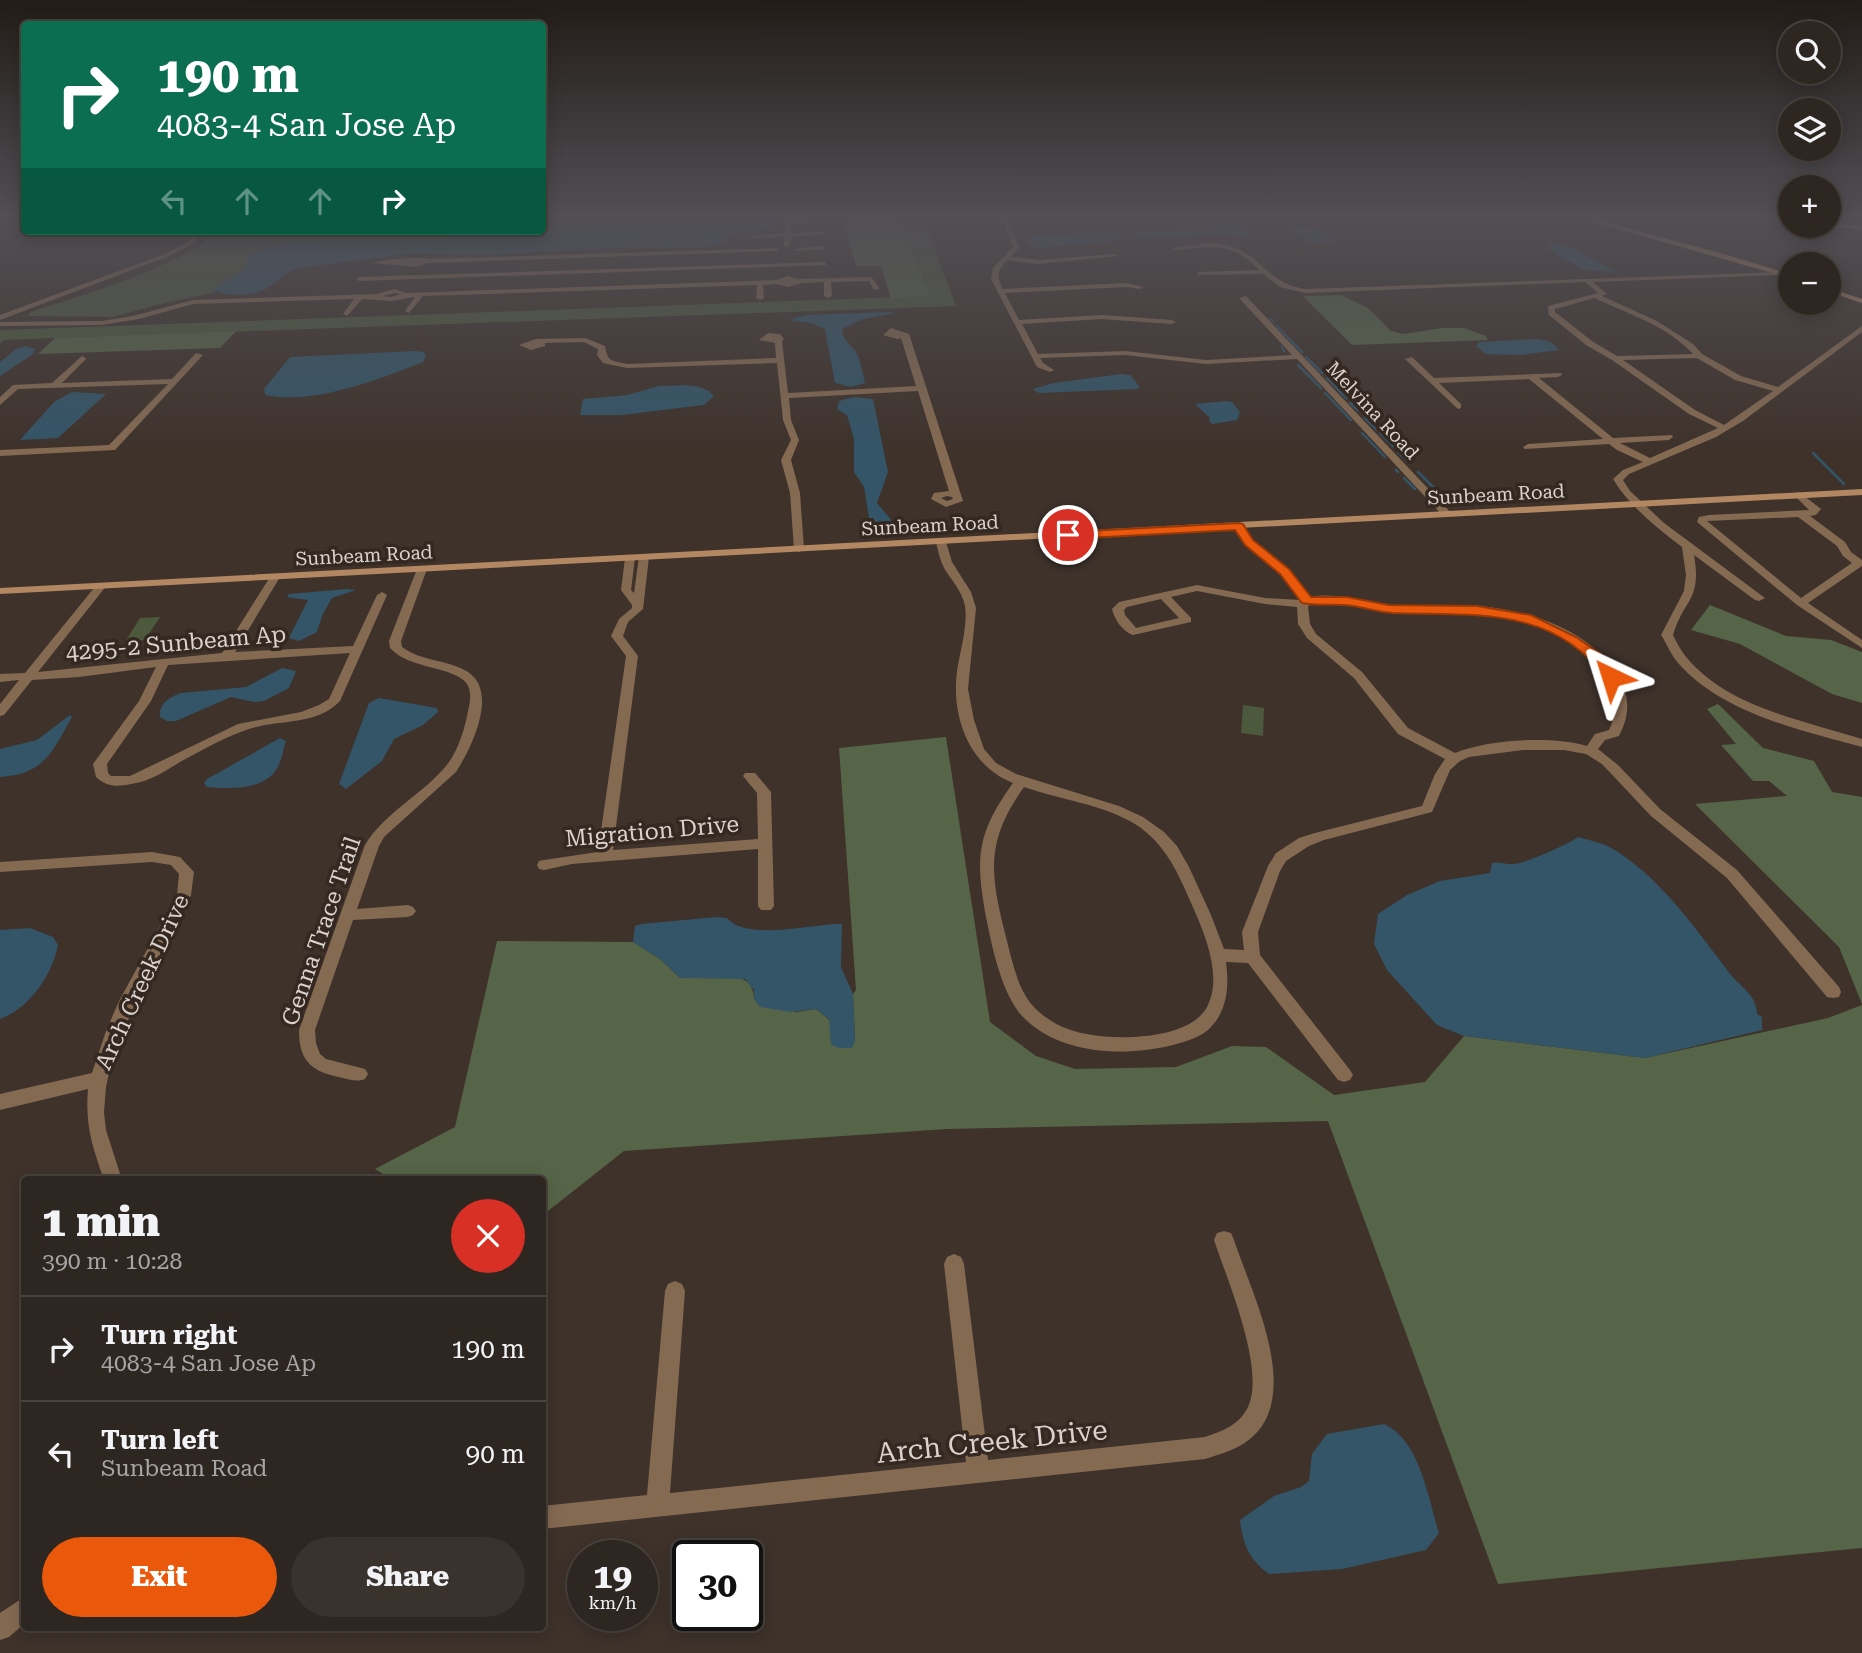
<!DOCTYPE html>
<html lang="en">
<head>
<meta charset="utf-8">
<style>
  :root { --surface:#2e2620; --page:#3a322d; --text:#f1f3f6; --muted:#a7a5a5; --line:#49433e; --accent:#ea580c }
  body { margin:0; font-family:"Roboto Serif",serif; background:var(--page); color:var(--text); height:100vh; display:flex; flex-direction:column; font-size:26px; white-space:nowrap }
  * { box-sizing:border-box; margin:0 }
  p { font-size:23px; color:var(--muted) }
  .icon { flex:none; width:38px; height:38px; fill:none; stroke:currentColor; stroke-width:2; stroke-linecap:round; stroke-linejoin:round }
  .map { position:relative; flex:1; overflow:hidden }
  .panel { position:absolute; left:21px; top:1176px; width:525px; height:455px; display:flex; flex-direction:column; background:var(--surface); border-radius:7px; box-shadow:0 4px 18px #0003,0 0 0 2px var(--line) }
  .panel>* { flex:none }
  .guide { position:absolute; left:21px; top:21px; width:525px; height:214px; border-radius:7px; box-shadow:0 4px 18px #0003,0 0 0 2px var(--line); background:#0b6e4f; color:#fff; overflow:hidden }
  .tools { position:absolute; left:1778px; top:21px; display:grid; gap:14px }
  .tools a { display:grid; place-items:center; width:63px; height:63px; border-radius:50%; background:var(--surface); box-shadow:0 4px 18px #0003,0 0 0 2px var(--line); font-size:35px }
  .speed { position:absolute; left:567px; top:1540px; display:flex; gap:14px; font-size:35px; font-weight:700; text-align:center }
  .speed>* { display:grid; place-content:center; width:91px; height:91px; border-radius:50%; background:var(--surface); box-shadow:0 4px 18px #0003,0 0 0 2px var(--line); line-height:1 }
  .speed small { font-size:18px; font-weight:400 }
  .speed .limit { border:4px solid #111; border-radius:10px; background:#fff; color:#111 }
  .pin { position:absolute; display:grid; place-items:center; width:60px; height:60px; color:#fff; margin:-30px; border:4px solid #fff; border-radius:50%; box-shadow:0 2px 7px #0007 }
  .me { position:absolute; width:77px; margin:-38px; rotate:319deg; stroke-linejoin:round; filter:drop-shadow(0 0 5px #0008) }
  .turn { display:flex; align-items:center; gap:24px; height:147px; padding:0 21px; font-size:32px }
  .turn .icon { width:91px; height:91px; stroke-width:2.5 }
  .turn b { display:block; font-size:49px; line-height:60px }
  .lanes { display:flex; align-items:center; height:66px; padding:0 21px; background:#0003; justify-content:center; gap:35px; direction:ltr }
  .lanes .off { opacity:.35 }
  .round { display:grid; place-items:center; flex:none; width:74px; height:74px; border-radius:37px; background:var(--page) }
  .head { display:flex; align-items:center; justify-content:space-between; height:119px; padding:0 21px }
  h1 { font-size:42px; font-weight:800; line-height:52px }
  .action { display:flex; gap:14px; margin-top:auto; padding:14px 21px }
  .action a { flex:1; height:80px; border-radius:42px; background:var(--accent); color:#fff; font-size:28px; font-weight:800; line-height:80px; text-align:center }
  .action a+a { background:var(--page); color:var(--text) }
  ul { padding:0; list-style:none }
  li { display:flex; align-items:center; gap:21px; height:105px; padding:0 21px; border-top:2px solid var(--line) }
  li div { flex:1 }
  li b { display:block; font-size:26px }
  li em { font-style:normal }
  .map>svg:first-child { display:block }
  .green { fill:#4c593d }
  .forest { fill:#566547 }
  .water { fill:#335567 }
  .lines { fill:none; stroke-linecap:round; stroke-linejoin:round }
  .stream-far1 { stroke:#335567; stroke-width:2 }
  .stream { stroke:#335567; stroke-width:2.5 }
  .street { fill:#856a52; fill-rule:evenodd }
  .secondary { fill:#b28761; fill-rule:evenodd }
  .route { fill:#ea580c; stroke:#983908; stroke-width:2 }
  .labels { text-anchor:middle; stroke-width:7; stroke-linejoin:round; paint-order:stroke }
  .far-street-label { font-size:19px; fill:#dad2cd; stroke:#342821 }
  .street-label { font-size:23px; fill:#dad2cd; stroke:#342821 }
  .near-street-label { font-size:28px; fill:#dad2cd; stroke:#342821 }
</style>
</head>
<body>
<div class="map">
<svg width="1862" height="1653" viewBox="0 0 1862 1653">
  <rect width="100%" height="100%" fill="#3e322b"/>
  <!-- green -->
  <path class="green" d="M543 218H761C735 232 676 223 644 225 599 227 555 231 510 231H542Z
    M898 218H923L956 306 55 338 4 340 0 344V330L929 296Z
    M214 231H333L362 236 414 231H507L435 239 296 242 257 251 245 269 212 290 216 292 157 305 113 317 27 316 31 312C69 299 197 262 214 231Z
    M160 617 145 640 125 642 140 618Z
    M1243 705 1264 708 1263 736 1241 733Z"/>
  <!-- forest -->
  <path class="forest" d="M842 218H898L930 296 891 298 881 266H856Z
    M1341 295 1368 308 1391 331 1403 334 1442 328H1464L1486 336 1488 340 1352 345 1303 296Z
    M236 331 220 348 38 354 55 338Z
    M1710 605 1786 636 1831 640 1862 652V703L1832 694 1740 644 1691 630Z
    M1718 704 1763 748 1814 761 1832 792 1862 797V1004L1839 947 1695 804 1787 796 1769 781H1753L1721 745 1736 744 1707 709Z
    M946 737 990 1022 1036 1056 1075 1069 1176 1067 1232 1046 1266 1047 1334 1095 1425 1082 1464 1036 1645 1058 1828 1018 1862 1005V1548L1498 1584 1328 1121 947 1129 624 1151 548 1211 543 1248 542 1180 391 1179 375 1169 455 1127 497 941 633 942 660 959 680 978 737 977C748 980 754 987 754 999L796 1012 816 1009 855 1041 853 994 856 990 839 748Z"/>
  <!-- water -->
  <path class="water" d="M761 218H777L770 221 774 228 738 232 716 246 705 247H621L489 255 407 254 298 268C286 272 279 280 269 287 254 297 228 297 212 290L245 269 248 256 277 245 296 242 435 239 507 231 588 230 646 224 740 226Z
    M1235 228 1245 229 1255 237 1223 235 1140 237 1131 233Z
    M1293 228H1318L1337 241 1311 243 1291 229Z
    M1100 233H1115L1122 240 1039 248 1033 247 1028 240 1034 236Z
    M1556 244 1570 247 1617 272 1585 270 1554 253 1545 245Z
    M890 312 894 313 863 319 842 329C843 342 852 344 857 354 859 357 865 380 865 383L851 387 835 383 825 329 812 323 792 321 794 318 807 315Z
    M1537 339 1549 341 1560 350 1520 355 1486 354 1476 346 1479 342Z
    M26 346 35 349 33 354 0 376V362L16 349Z
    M415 351 424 352 426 356 423 362C377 380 314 405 265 395L264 389 290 357Z
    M1121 374 1130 375 1140 387 1138 389 1039 393 1032 389 1054 383Z
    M659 386C675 386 702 381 714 396L704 405 695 406 622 415H580L583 399 627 395Z
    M72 392 106 394 58 438 20 440 54 402Z
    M854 397 873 399 888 472 877 503 892 521 906 527V530H871L864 487 854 472V439L847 415 837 409 839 401Z
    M1227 401 1232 402 1240 412 1237 420 1212 424 1209 421 1210 418 1195 404Z
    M347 589 356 590 332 598 322 616 317 632 299 641 289 638 308 600 287 597 289 594Z
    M282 668 296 671 289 688 264 701 254 702 231 697 176 721H167L160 717C158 704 170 697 181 693L246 687Z
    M379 698 437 708 438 712 423 725 394 739 382 761 346 789 339 784 369 703Z
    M70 715 72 717C52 752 45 774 0 777V749L37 740Z
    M280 738 286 741C283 748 283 756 280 762 270 791 232 789 207 787L204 783 207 779Z
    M1578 837C1592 841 1605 843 1618 852 1665 883 1697 931 1731 975 1742 988 1757 996 1757 1014L1762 1017V1030L1645 1058 1464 1036 1437 1025 1387 970 1374 944 1378 914 1407 895 1440 881 1490 873 1492 863C1500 861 1506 865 1514 864 1526 863 1569 844 1578 837Z
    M717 917 727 918C747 942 815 923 842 924L841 967 853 994 855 1041 852 1048H839L831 1045 829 1019 816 1009 790 1012 760 1007 754 999V990L745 979 680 978 660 959 633 942 635 926 641 924Z
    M30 928 53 937 58 945C52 975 30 1008 0 1019V930Z
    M1384 1424C1420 1440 1428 1498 1439 1533L1426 1550 1342 1569 1269 1574C1249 1559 1243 1545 1240 1520L1274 1496 1301 1487 1309 1481 1312 1454 1327 1434Z"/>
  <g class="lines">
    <!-- stream-far1 -->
    <path class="stream-far1" d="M1269 318 1274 322
      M1277 326 1293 343"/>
    <!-- stream -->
    <path class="stream" d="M1291 341 1302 352
      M1282 347 1284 351
      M1306 357 1322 373
      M1298 365 1321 388
      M1327 378 1346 398
      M1325 393 1351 420
      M1350 403 1358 410
      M1365 418 1376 429
      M1362 433 1385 457
      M1380 433 1394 447
      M1398 452 1407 461
      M1813 453 1844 484
      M1396 470 1398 472
      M1418 472 1435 489
      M1404 478 1415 489"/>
    <!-- street -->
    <path class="street" d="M819 218 839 219 791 224V233L822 232 825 234 791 237 789 247 784 246V237L753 238 750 236 784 233 786 221Z
      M978 218H1051L1009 221 1019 247 1011 257 1038 260 1115 254 1118 256 1038 264 1007 260C998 270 996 276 1003 289L1126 283 1144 287 1140 289 1126 287 1005 293 1019 320 1102 315 1172 320 1176 322 1172 324 1102 319 1022 324 1038 354 1125 351 1206 360 1292 355 1239 298 1246 296 1453 515 1444 517 1297 359 1206 364 1125 355 1040 358 1043 363 1054 370 1050 372 1037 367 991 279 993 268 1013 247 1003 221 945 223 942 221Z
      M196 231H202L195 243 169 256 0 320V315L165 254 189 241Z
      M1208 243C1262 244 1259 282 1305 289L1783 272 1781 275 1593 282 1607 294 1602 296 1657 321 1693 344 1702 354 1741 376 1778 387 1862 326V332L1743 421 1716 437 1629 474 1623 480 1630 491 1664 523 1765 598 1759 601 1755 600 1694 555C1702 601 1684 598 1673 635 1677 643 1681 651 1687 658 1729 708 1803 720 1862 739V747C1800 730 1722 713 1678 663 1671 655 1667 644 1661 635L1684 591 1686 575 1682 547C1656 527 1630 507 1613 479L1623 470 1643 462 1617 450 1609 444 1525 449 1523 447 1528 444 1603 439 1529 379 1439 383 1461 404V408L1458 409 1405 359 1412 357 1434 378 1561 373 1562 375 1558 377 1539 378 1613 438 1672 435 1673 437 1669 440 1620 443 1650 458 1718 428 1689 414 1612 360 1586 345 1549 315 1548 306 1598 293 1585 282 1305 293 1280 287 1263 274 1197 275 1199 272 1259 270C1232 241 1211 247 1175 250L1172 248ZM1594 298C1627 313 1669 327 1693 354L1617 356 1592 341 1555 312V309L1559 308ZM1697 358 1735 380 1773 391 1724 425 1695 410 1623 360Z
      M824 246 826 249 797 251 794 249Z
      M778 248 780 251 427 263 416 267 372 263C380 260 418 256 427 259Z
      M825 262 827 265 359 281 356 279 359 277Z
      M788 276 798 279 871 277 880 289 874 290 869 281 831 282 832 296 828 298 824 296V282L802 283 788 287 777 284 763 285 764 298 760 300 756 298 757 285 423 296 409 313 405 311 415 297 391 301 362 299 347 316 343 314 354 299 193 304 139 319 102 325 0 326V322L102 321 133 316 193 300 377 294 394 289 406 293 776 280ZM394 293 400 294 391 297 383 296Z
      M891 328 909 334 963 501 946 507 931 499 934 493 949 491 918 391 789 398 791 420 799 440 791 460 800 493 804 549 799 552 794 549 790 493 781 460 791 440 783 420 777 363 627 368 603 363 597 355 598 349 584 342 545 343V346L531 350 519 345 536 339 585 338 605 346C608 363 611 360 627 364L776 358 775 343 759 340 768 333 780 334 784 339 782 341 788 393 916 386 901 338 897 339 883 335ZM947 496 952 497 953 499 947 501 941 498Z
      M196 353 203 355 115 450 0 456V450L109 445 168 384 18 389 0 405V397L13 385 52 383 82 356 86 358 85 360 62 383 172 379Z
      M1799 492 1821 509 1816 515 1810 516 1845 542 1851 552 1862 560V566L1808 603 1862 640V648L1797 605 1697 522 1699 517 1709 515 1809 510 1794 495ZM1798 517 1837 546 1843 556 1852 563 1801 598 1707 521Z
      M1239 523 1243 524 1253 541 1288 570 1310 597C1339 591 1365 604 1394 606 1415 608 1437 605 1458 605 1514 606 1581 623 1615 671 1630 693 1631 713 1619 736L1605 740 1598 749 1618 765 1660 809 1737 870 1839 987 1841 992 1839 997 1833 998 1827 997 1727 878 1651 816 1602 764 1586 754 1564 750H1523L1469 757 1460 761 1450 770 1432 812 1324 840 1309 846 1286 861 1280 871 1258 932 1260 955 1350 1070 1353 1075 1350 1080 1344 1082 1338 1080 1248 963 1226 962C1229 985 1228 1009 1211 1027 1202 1037 1187 1041 1173 1045 1125 1057 1060 1055 1023 1017 1002 995 992 947 986 917 975 857 977 833 1013 783 969 766 951 716 957 671 960 651 968 626 965 606 962 591 952 581 944 568 940 560 938 551 936 542L937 540H945L946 542 952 562 971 592 976 608 968 689 974 720 984 749 996 763 1016 774 1119 806 1143 817 1164 832 1177 846 1189 867 1211 915 1224 949 1244 950 1242 932 1268 866 1276 853 1299 838 1315 833 1422 806 1435 774 1445 759 1398 734 1354 678 1307 638 1298 624 1297 607 1265 604 1197 591 1171 597 1191 618V622L1133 635C1123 632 1114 619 1112 609L1119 602 1197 585 1265 598 1301 600 1280 574 1245 545 1234 526ZM1161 599 1179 618 1136 628 1125 615 1124 610 1127 607ZM1322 601C1347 602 1370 611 1395 613 1433 616 1469 611 1507 616 1544 622 1611 658 1616 700 1617 710 1613 721 1609 730L1595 734 1587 746C1552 736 1489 739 1455 753L1408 728 1362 672 1316 634 1310 624 1308 606ZM1024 787C1061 800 1102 804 1135 824 1166 844 1178 873 1192 905 1205 934 1223 977 1207 1007 1188 1043 1101 1042 1068 1029 1056 1025 1042 1016 1033 1006 1017 988 1012 960 1006 937 990 874 985 842 1024 787Z
      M644 554 649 557 643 609 628 622 623 636 638 656 613 850 758 839 757 793 743 776 745 773H755L771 792 774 906 771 910H761L758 906V849L572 864 544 870 539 869 537 865 539 861 544 860 598 852 626 656 611 636 619 619 632 608V605L621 590 625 558 630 555 635 558 631 590 634 593 639 557Z
      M422 566 427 569 401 641 402 647C422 662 447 659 468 672 499 692 471 749 456 772L384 837 379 846 357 909 408 905 413 907 416 911 413 915 408 917 353 920 315 1030 316 1043 320 1054 326 1059 365 1069 368 1074 365 1079C357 1082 351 1080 343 1078 312 1072 299 1062 299 1030L365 845C385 812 422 795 446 766 458 752 465 728 468 711 470 702 472 692 467 684 455 666 410 670 390 648L389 641 417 569Z
      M275 574 280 577 235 652 353 646 377 595 382 592 387 595 340 701C317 726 278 719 249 729 225 737 202 750 180 762 165 771 149 782 131 784 118 787 106 787 96 777L93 764 139 701 156 667 79 677 32 680 4 715 0 716V704L19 680 0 682V674L25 673 98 583H106L107 585 38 672 222 653 270 577ZM350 653 329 699 319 705 301 712 238 724 130 776H111L108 773 107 764 151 701 168 665Z
      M152 852 180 857 194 872 191 895 136 1001 112 1059 106 1087 104 1112 106 1130 122 1180H104C92 1146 85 1125 88 1089L0 1110V1094L92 1073 106 1031 119 1001 177 895 179 874 171 865 152 862 0 872V862Z
      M1224 1231 1231 1233 1234 1240C1251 1292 1304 1395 1250 1439 1237 1450 1220 1454 1205 1459L542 1529V1506L647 1495 665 1291 668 1284 675 1281 682 1284 685 1291 670 1493 966 1462 944 1264 947 1257 954 1254 961 1257 964 1264 988 1460 1205 1437C1223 1431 1239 1425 1248 1407 1266 1370 1227 1279 1214 1240L1217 1233Z
      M24 1597V1624L9 1637 0 1640V1613Z"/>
    <!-- secondary -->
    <path class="secondary" d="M1579 218H1590L1720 253 1790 274V278Z
      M1780 218H1790V221L1781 219Z
      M1829 222 1862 226V230L1829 226Z
      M1829 288 1862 299V303L1829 292Z
      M1862 489V495L0 594V588Z"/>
  </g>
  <!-- sky -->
  <linearGradient id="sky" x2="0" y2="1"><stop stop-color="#221c18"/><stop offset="0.48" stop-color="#524f55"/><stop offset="1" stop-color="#524f55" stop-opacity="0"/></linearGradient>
  <rect width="1862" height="450" fill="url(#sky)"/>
  <!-- route -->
  <path class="route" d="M1239 523 1243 524 1253 540 1289 569 1311 597H1347L1389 605 1477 606 1531 615 1576 637 1601 654 1618 677 1611 681 1606 679C1554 605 1472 616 1392 613 1376 612 1361 606 1345 605 1331 604 1316 606 1302 603L1280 574 1245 545 1235 530 1068 539 1062 535 1068 532Z"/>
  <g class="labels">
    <!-- far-street labels -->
    <g class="far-street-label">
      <text transform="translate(1373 410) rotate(47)" y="7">Melvina Road</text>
      <text transform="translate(1496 494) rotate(-3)" y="7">Sunbeam Road</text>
      <text transform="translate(930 525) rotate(-3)" y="7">Sunbeam Road</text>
      <text transform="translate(364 555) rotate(-3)" y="7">Sunbeam Road</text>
    </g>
    <!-- street labels -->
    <g class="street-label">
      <text transform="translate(176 643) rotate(-5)" y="8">4295-2 Sunbeam Ap</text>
      <text transform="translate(652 831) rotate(-5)" y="8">Migration Drive</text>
      <text transform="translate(321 931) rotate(-71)" y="8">Genna Trace Trail</text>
      <text transform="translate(142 982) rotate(-65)" y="8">Arch Creek Drive</text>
    </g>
    <!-- near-street labels -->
    <g class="near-street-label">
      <text transform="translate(992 1441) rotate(-6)" y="10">Arch Creek Drive</text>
    </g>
  </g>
</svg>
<div class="tools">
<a><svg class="icon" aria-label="search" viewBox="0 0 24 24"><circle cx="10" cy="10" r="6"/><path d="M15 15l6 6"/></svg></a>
<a><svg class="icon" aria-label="layers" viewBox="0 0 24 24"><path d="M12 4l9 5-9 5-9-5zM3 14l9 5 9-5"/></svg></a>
<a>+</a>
<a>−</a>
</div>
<div class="speed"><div>19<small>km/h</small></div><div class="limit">30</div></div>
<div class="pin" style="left:1068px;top:535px;background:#d93025"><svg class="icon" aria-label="arrive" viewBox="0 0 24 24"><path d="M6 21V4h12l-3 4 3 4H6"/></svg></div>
<svg class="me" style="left:1611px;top:677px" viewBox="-20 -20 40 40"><path d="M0-17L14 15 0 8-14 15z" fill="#ea580c" stroke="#fff" stroke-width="4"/></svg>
<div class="guide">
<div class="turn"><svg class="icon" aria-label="right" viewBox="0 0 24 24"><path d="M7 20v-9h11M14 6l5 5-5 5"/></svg><div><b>190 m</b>4083-4 San Jose Ap</div></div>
<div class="lanes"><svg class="icon off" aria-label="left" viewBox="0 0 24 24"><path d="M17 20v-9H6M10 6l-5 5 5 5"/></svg><svg class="icon off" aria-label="ahead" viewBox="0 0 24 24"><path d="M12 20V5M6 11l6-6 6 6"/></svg><svg class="icon off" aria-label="ahead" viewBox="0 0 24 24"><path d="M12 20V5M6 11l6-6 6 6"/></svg><svg class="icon" aria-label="right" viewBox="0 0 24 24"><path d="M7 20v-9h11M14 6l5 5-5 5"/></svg></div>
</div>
<section class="panel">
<div class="head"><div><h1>1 min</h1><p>390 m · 10:28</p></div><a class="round" style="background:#d93025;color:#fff"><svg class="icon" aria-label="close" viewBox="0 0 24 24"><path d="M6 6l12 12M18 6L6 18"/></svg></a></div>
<ul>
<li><svg class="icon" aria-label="right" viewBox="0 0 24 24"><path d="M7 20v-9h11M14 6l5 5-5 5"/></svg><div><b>Turn right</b><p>4083-4 San Jose Ap</p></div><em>190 m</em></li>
<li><svg class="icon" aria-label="left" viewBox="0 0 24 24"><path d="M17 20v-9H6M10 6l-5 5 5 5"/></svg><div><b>Turn left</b><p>Sunbeam Road</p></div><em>90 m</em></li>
</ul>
<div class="action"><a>Exit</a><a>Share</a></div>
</section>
</div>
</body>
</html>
